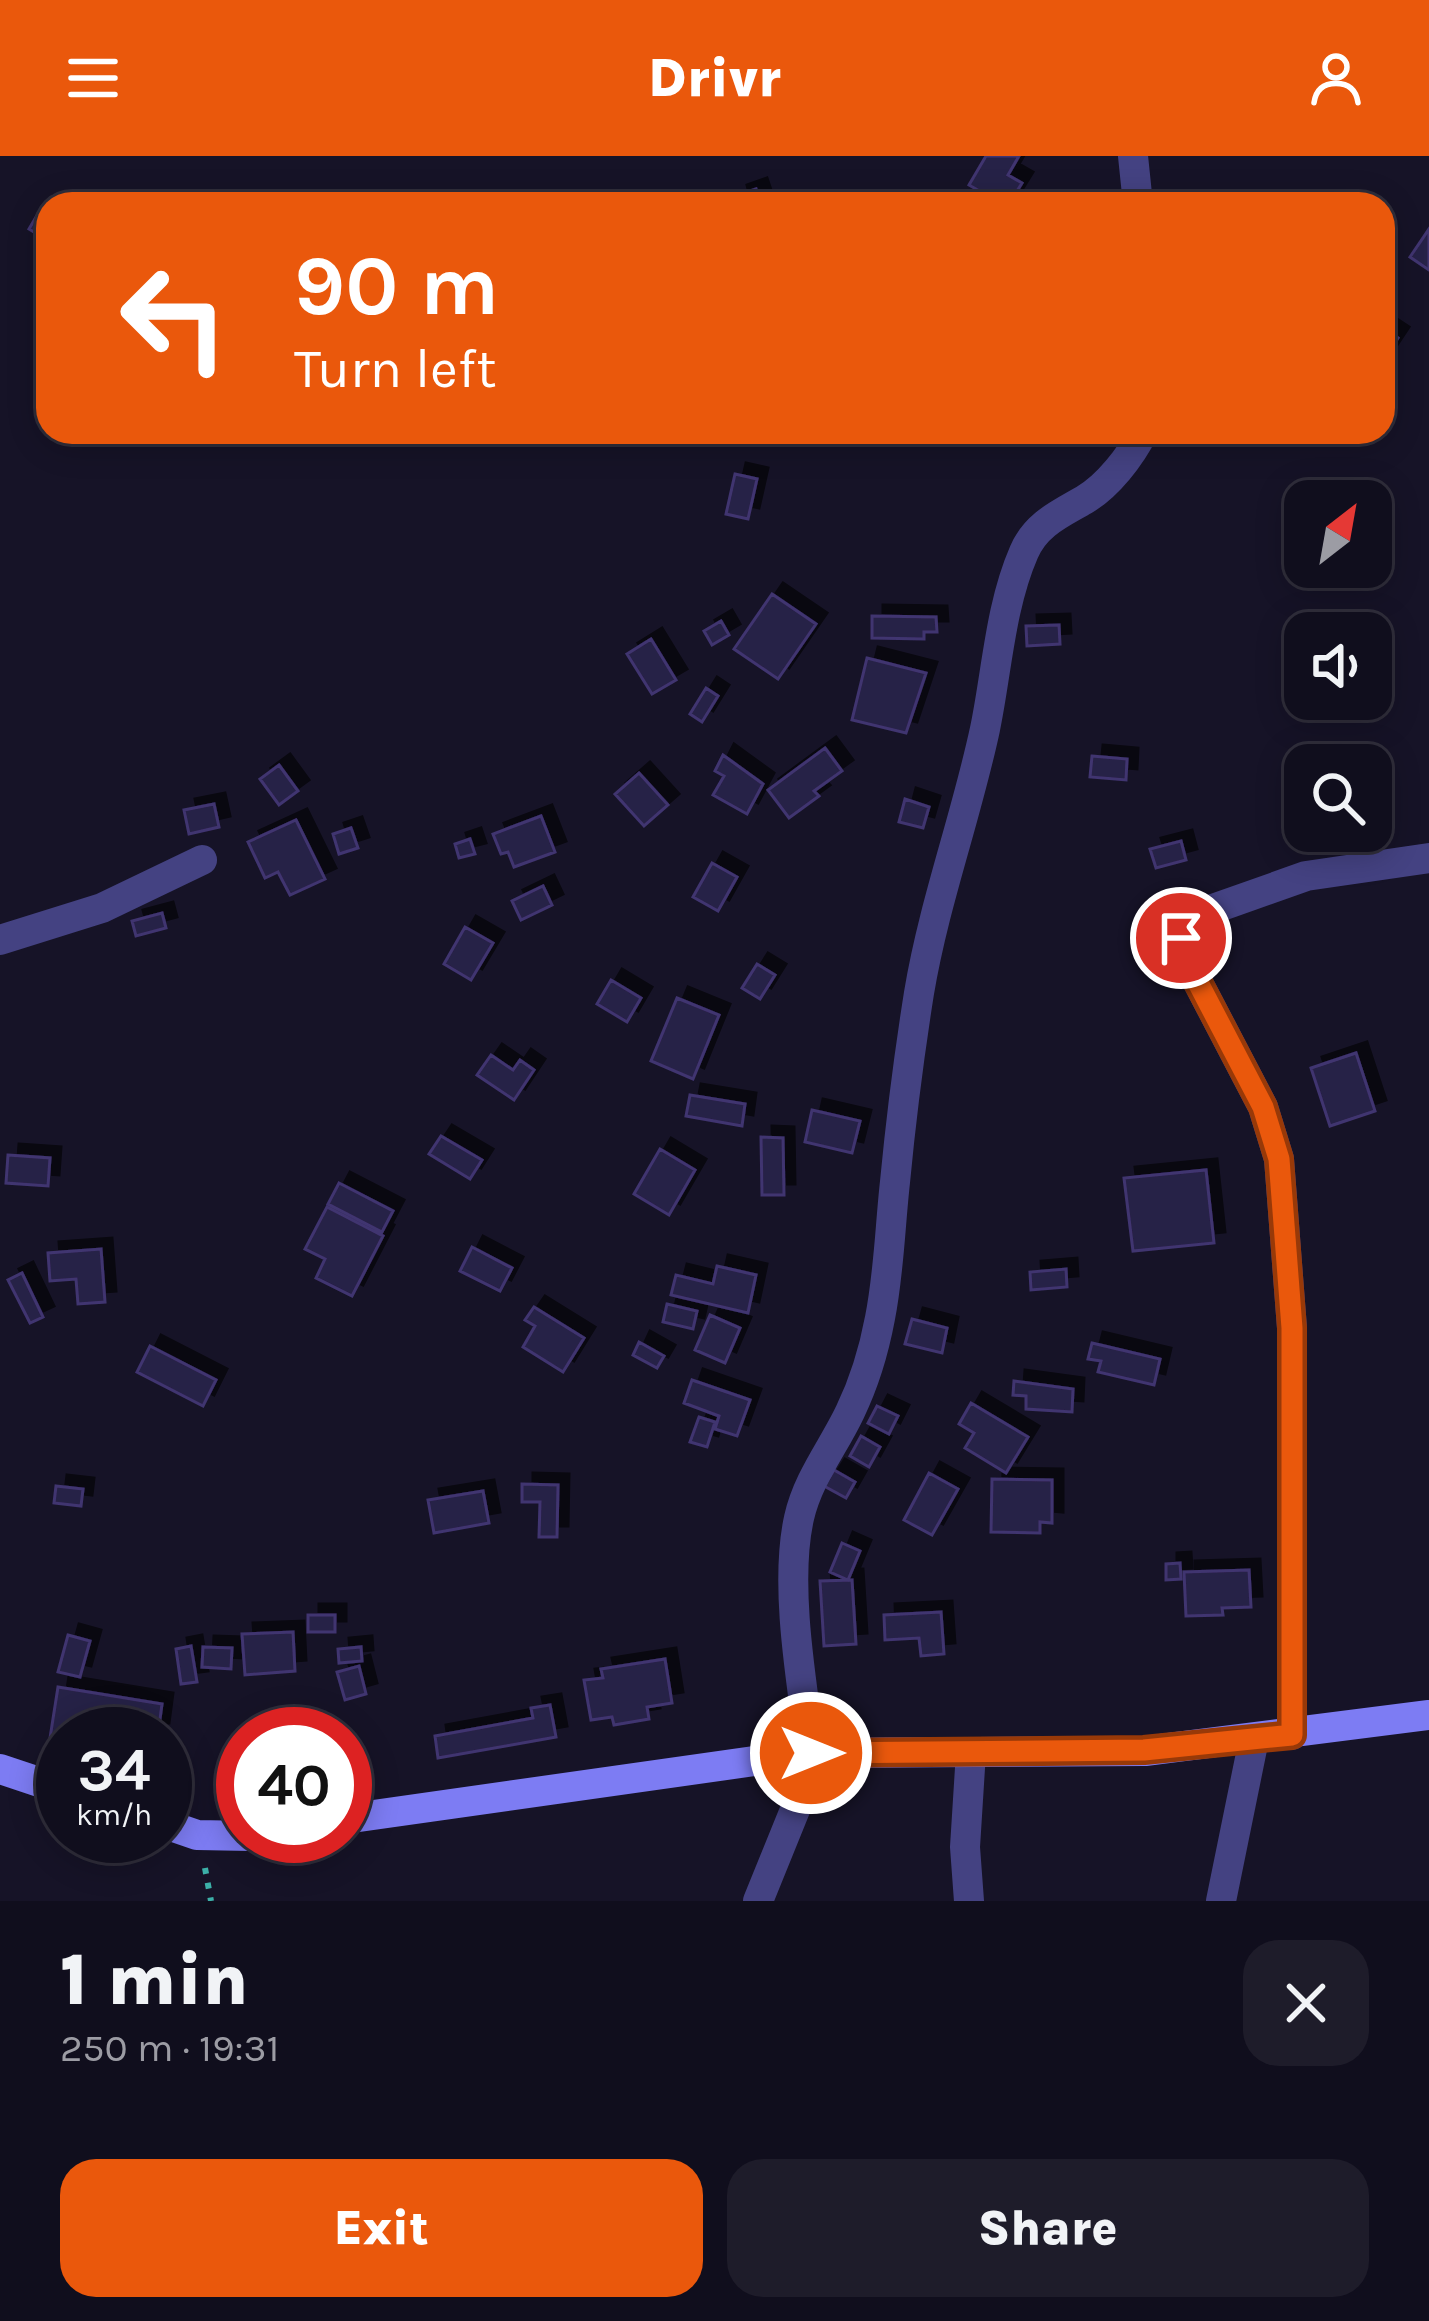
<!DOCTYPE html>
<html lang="en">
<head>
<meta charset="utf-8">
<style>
  :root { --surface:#100e1d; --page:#1e1c2a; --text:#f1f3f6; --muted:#9c9ca4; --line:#302e3b; --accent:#ea580c }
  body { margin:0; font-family:Karla,sans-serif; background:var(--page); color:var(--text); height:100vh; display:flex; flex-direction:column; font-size:45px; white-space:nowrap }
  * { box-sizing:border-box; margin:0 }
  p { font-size:39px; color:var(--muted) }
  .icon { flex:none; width:66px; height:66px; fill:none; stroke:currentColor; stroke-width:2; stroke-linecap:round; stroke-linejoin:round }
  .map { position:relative; height:1745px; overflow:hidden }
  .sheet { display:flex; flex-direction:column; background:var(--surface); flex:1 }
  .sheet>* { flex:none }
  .top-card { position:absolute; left:36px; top:36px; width:1359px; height:252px; border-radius:36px; box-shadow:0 6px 30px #0003,0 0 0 3px var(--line); background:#ea580c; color:#fff; overflow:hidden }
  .needle { width:78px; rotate:31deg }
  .tools { position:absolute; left:1284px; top:324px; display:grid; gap:24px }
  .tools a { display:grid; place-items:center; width:108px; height:108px; border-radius:24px; background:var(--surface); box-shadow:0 6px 30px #0003,0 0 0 3px var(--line); font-size:60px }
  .speed { position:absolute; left:36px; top:1551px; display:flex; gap:24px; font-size:60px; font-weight:700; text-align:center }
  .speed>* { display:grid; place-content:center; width:156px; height:156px; border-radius:50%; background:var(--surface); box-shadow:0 6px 30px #0003,0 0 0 3px var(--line); line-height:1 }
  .speed small { font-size:30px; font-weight:400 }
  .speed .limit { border:18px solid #d22; background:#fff; color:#111 }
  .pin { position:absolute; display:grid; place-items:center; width:102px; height:102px; color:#fff; margin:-51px; border:6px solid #fff; border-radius:50%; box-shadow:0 3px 12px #0007 }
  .me { position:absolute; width:132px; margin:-66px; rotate:90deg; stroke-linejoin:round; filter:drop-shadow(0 0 9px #0008) }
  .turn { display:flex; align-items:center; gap:42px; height:252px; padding:0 60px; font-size:54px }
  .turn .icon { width:156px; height:156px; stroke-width:2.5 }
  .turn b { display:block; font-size:84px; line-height:102px }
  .round { display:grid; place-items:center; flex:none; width:126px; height:126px; border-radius:36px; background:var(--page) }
  .head { display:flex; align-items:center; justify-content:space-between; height:204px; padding:0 60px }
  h1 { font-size:72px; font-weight:800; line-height:90px }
  .button { display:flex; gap:24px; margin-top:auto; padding:24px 60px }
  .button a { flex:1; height:138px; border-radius:36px; background:var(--accent); color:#fff; font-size:48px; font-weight:800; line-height:138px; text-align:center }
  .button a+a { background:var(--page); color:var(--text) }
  header { display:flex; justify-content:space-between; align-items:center; height:156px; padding:0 60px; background:var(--accent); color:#fff; font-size:54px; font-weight:800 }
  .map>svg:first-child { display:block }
  .building { fill:#282047; stroke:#403470; stroke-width:3; filter:url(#shadow) }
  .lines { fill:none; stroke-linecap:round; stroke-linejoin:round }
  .path { stroke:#3cb0a8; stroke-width:6; stroke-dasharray:6 9; stroke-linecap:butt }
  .street { stroke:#444282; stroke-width:30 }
  .secondary { stroke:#7d7cf3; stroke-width:30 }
  .route-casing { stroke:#983908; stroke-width:30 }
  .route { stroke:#ea580c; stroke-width:21 }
</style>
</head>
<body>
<header><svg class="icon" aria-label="menu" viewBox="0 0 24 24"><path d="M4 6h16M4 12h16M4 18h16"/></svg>Drivr<svg class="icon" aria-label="person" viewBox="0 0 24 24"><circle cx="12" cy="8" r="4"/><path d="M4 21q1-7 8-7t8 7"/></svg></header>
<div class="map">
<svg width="1429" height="1745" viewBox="0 0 1429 1745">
  <defs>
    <filter id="shadow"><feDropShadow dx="11" dy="-11" stdDeviation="0" flood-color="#0009"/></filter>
  </defs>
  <rect width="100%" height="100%" fill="#161327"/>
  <!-- building -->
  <path class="building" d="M986 0H1019L1008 19 1022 27 1009 48H1002L969 29Z
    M756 33 761 48H738L736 40Z
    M42 51 48 55V71L42 81 29 73Z
    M1429 73V114L1410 101Z
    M1383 172 1398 182 1384 203H1383Z
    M735 318 757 323 748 363 726 358Z
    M772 438 816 468 778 523 734 493Z
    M872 460 936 461 937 476H924V483L872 482Z
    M721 465 729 479 712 489 704 475Z
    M1059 469 1060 488 1027 490 1026 470Z
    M651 483 676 524 652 538 627 498Z
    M867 502 926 517 906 577 852 564Z
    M706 532 718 540 702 566 690 558Z
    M825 592 842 615 814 635 819 640 789 662 768 634Z
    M723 599 763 628 747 658 713 639 724 620 715 615Z
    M1092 600 1127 603 1126 624 1090 621Z
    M279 609 298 635 279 649 260 623Z
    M639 617 668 649 644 670 615 638Z
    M905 643 929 651 923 672 899 666Z
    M214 648 219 671 189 678 184 654Z
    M541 660 555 696 514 711 508 696 501 698 493 678Z
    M296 664 325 723 290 739 278 716 265 722 248 686Z
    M351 672 358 692 339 698 333 678Z
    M470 683 475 698 459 702 455 688Z
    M1181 685 1186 704 1156 712 1150 693Z
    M712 707 737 721 718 755 693 741Z
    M543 730 552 749 521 764 512 745Z
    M162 757 166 772 136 780 132 765Z
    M465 771 493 787 471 824 444 808Z
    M757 808 775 819 760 843 742 832Z
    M611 824 641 842 627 866 597 848Z
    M677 842 719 859 693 923 651 905Z
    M1356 897 1375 955 1330 970 1311 912Z
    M491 899 513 914 520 904 534 914 514 944 477 919Z
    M690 939 745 948 742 970 686 960Z
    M812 954 860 965 852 997 805 986Z
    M441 980 482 1004 470 1023 429 998Z
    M761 981 783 982 784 1039H762Z
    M660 993 695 1014 669 1059 634 1038Z
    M8 999 50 1002 48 1030 6 1027Z
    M1206 1014 1214 1087 1133 1095 1124 1022Z
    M339 1027 393 1055 382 1076 328 1048Z
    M327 1051 383 1080 352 1140 316 1122 325 1103 305 1093Z
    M472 1091 512 1112 500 1135 460 1115Z
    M101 1093 105 1146 78 1148 76 1123 50 1125 48 1097Z
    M717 1110 756 1119 748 1157 671 1139 676 1119 713 1128Z
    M1066 1113 1067 1131 1031 1134 1030 1116Z
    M22 1117 43 1161 30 1167 8 1124Z
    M667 1148 697 1155 693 1173 663 1166Z
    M534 1151 584 1182 563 1216 523 1191 535 1170 525 1164Z
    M710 1159 740 1172 725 1207 695 1194Z
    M912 1163 947 1172 942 1197 905 1188Z
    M639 1186 664 1200 657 1212 633 1199Z
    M1092 1187 1160 1203 1154 1229 1098 1216 1101 1205 1088 1203Z
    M150 1190 216 1224 203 1250 137 1216Z
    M692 1224 750 1244 737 1280 715 1273 719 1260 684 1247Z
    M1014 1225 1073 1233 1072 1256 1026 1253V1240L1013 1239Z
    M971 1247 1028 1281 1006 1317 965 1292 974 1277 959 1268Z
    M877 1250 898 1260 889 1278 868 1267Z
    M699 1261 715 1266 707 1291 690 1286Z
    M861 1280 880 1291 869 1311 850 1300Z
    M834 1314 855 1326 846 1342 824 1330Z
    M929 1317 958 1333 932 1379 904 1364Z
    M992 1323 1052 1324V1367L1040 1366V1377L991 1376Z
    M522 1328 558 1329 557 1381H539L540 1346H522Z
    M56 1330 83 1333 81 1350 54 1347Z
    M483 1335 489 1367 434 1377 428 1344Z
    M842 1387 860 1395 848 1424 830 1416Z
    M1180 1407 1181 1423 1166 1424V1408Z
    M1249 1414 1251 1451 1222 1452 1223 1459 1186 1460 1184 1416Z
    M852 1424 856 1488 824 1490 820 1425Z
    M941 1456 944 1498 921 1500 919 1482 885 1484 884 1459Z
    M308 1459H335V1476H308Z
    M293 1476 295 1515 245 1519 242 1478Z
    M68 1479 90 1485 80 1521 58 1516Z
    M191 1490 197 1526 181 1528 176 1493Z
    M203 1491 232 1492 231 1513 202 1511Z
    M361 1491 362 1505 339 1507 338 1493Z
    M665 1503 672 1547 647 1551 649 1563 614 1569 612 1561 591 1564 584 1524 603 1522 601 1513Z
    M359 1510 366 1538 345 1544 337 1516Z
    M58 1531 162 1548 158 1578H63V1584L50 1582Z
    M550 1549 556 1581 438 1602 435 1580 533 1562 531 1552Z"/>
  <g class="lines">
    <!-- path -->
    <path class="path" d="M205 1712 211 1745"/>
    <!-- street -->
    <path class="street" d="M1133 0 1138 48
      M0 784 102 752 202 704
      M1292 1579V1172L1279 1003 1263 951 1181 794 1186 769 1196 759 1306 720 1429 702
      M811 1597C802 1529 784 1429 799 1362 808 1322 833 1292 850 1256 864 1227 874 1194 880 1162 889 1117 890 1071 895 1026 901 963 909 900 919 837 934 747 966 662 985 573 997 515 1000 451 1024 396 1036 368 1060 358 1084 344 1108 330 1131 300 1143 276
      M758 1745 818 1597
      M969 1745 965 1691 971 1596
      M1221 1745 1254 1583"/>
    <!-- secondary -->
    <path class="secondary" d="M0 1613 63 1634
      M345 1663 811 1597 1145 1595 1429 1559
      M165 1668 197 1679 251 1680"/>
  </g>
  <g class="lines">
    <!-- route casing -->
    <g class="route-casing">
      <path id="route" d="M811 1597 1144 1594 1292 1579V1172L1279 1003 1263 951 1181 794V782"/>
    </g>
    <!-- route -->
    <use href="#route" class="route"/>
  </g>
</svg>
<div class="tools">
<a><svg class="needle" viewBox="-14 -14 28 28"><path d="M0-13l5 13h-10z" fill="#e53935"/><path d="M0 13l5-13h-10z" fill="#9c9ca4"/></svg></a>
<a><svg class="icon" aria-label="sound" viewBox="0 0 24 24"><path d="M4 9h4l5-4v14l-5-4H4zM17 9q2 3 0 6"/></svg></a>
<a><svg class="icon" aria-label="search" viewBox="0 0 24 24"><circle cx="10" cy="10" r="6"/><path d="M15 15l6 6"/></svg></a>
</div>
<div class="speed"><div>34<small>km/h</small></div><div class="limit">40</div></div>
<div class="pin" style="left:1181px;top:782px;background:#d93025"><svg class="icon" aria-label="arrive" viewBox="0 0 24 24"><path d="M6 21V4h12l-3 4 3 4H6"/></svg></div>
<svg class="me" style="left:811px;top:1597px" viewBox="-20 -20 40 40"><circle r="17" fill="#ea580c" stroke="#fff" stroke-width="3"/><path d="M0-11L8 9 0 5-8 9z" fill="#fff"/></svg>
<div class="top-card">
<div class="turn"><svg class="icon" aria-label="left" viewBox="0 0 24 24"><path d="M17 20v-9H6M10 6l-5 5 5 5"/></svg><div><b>90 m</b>Turn left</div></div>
</div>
</div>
<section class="sheet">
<div class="head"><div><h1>1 min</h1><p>250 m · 19:31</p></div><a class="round"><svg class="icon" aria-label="close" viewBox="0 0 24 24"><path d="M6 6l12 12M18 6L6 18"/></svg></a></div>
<div class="button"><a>Exit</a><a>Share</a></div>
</section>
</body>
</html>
